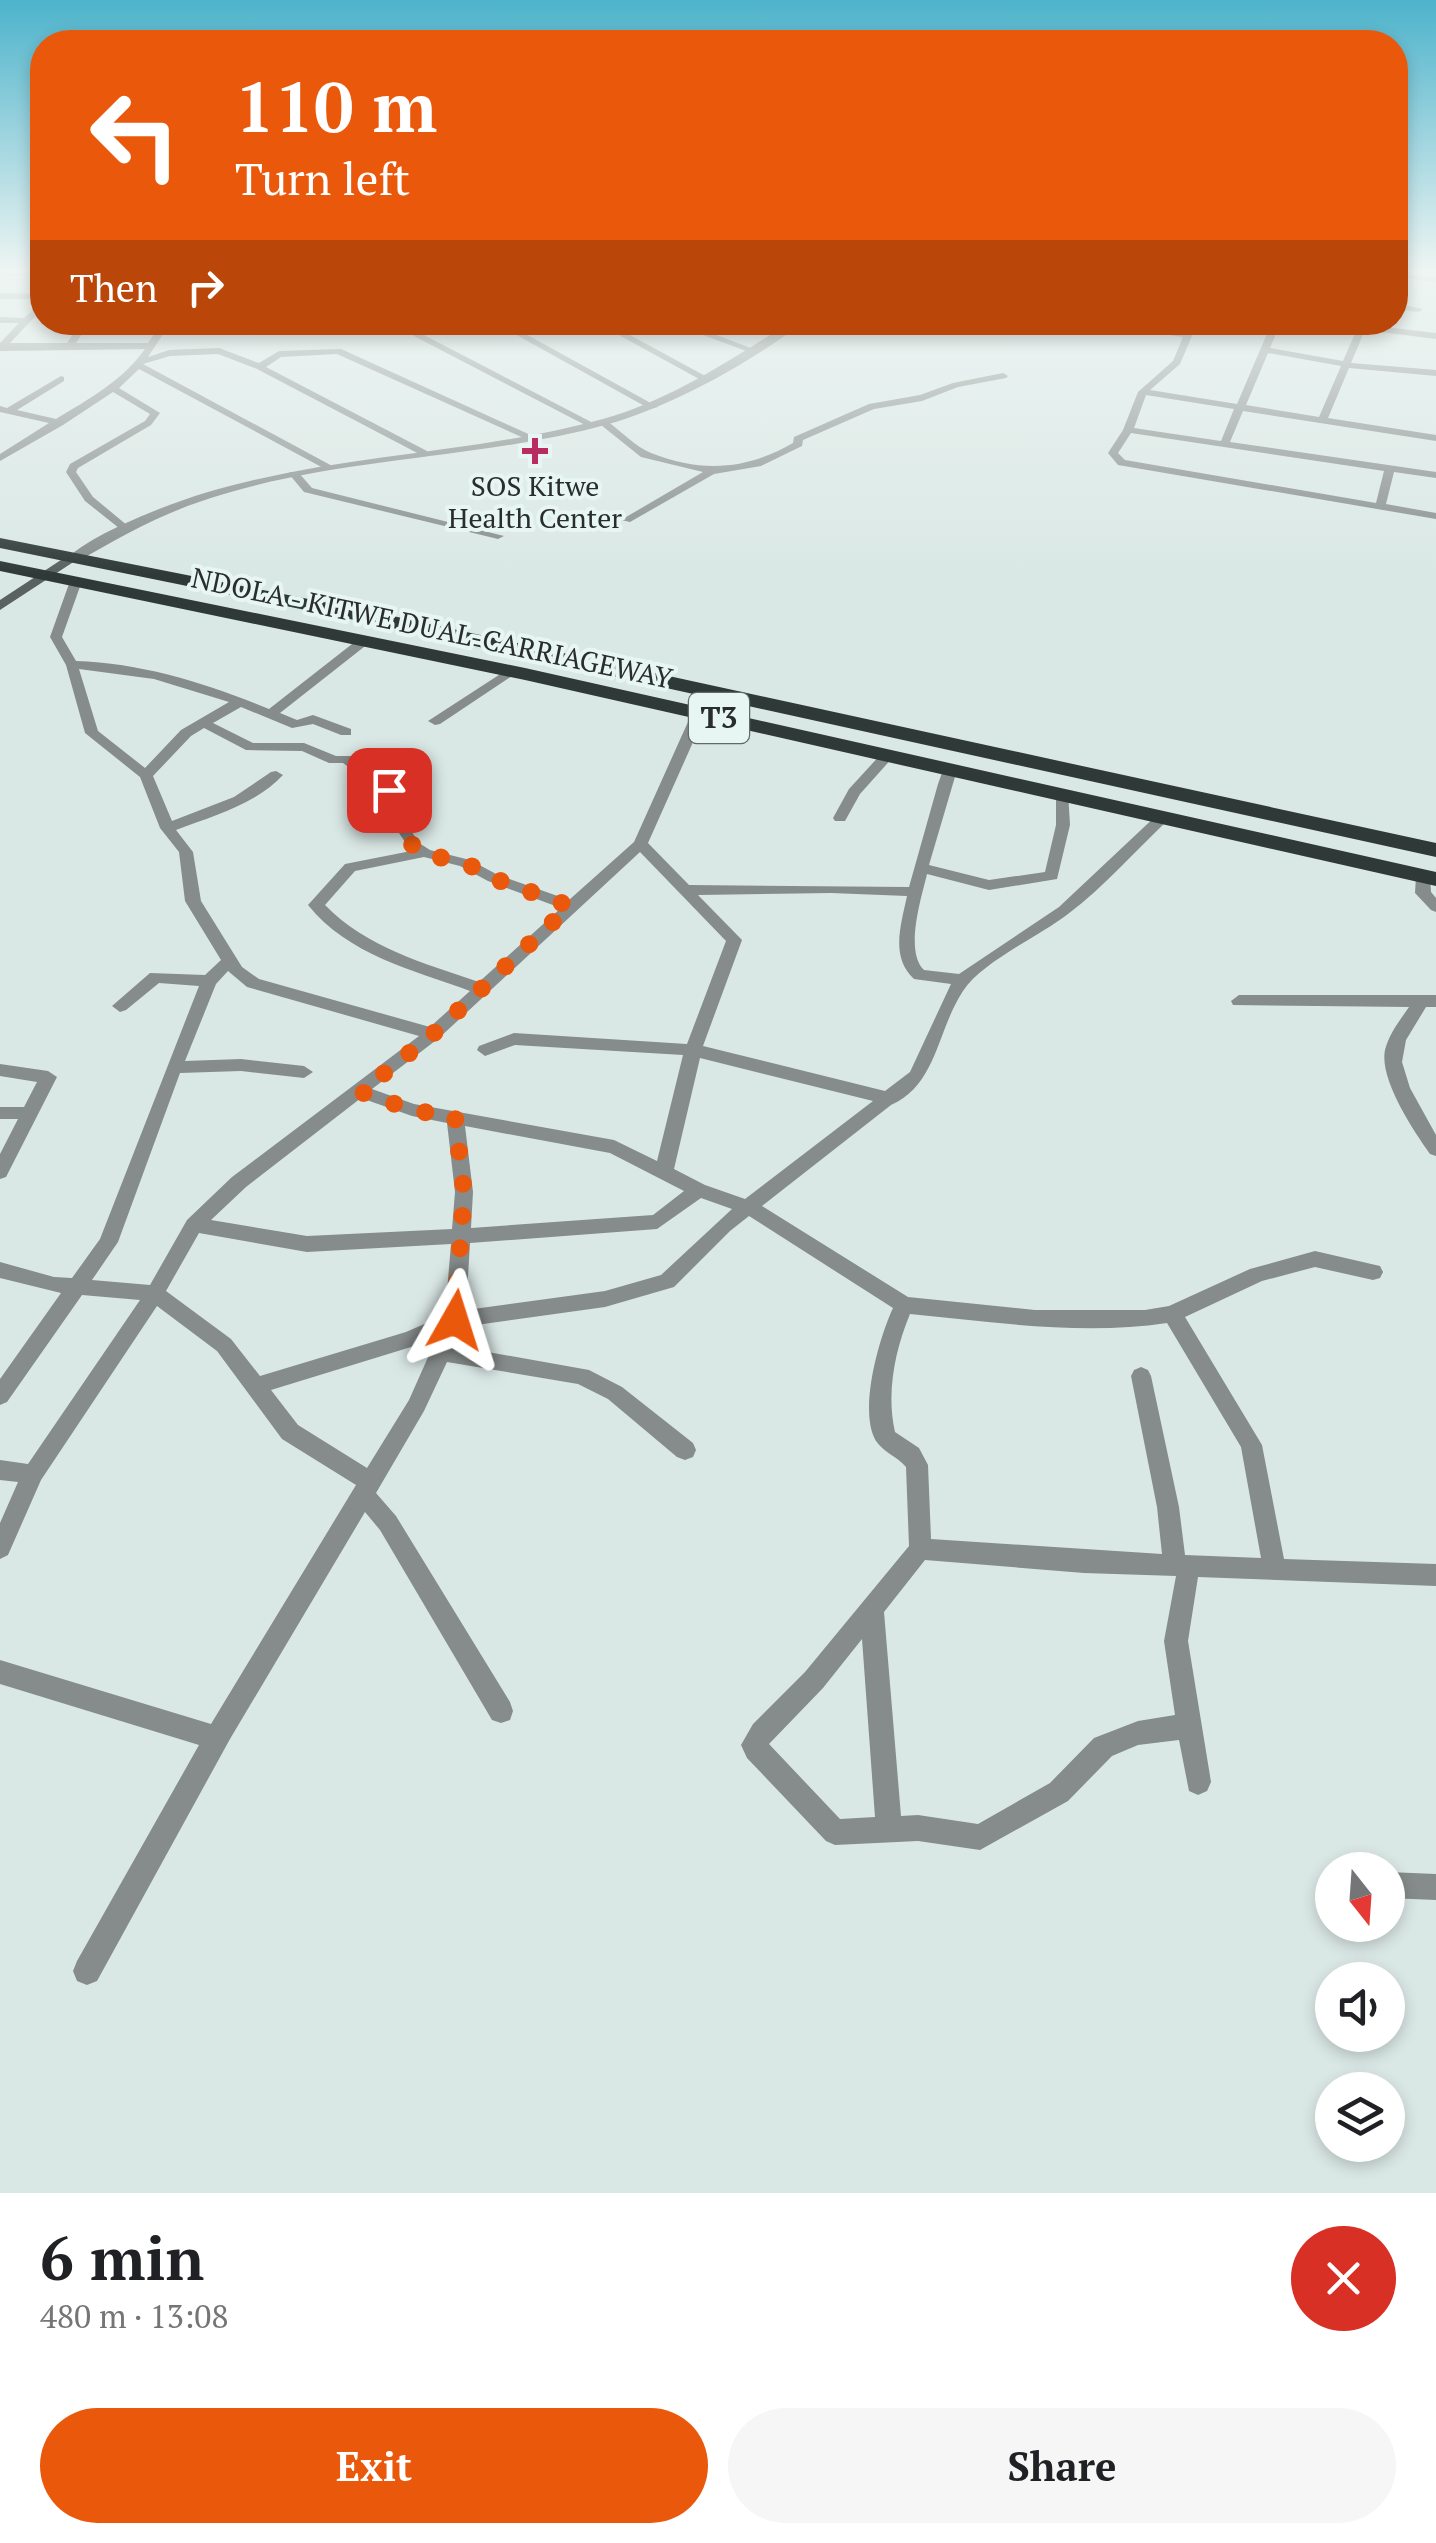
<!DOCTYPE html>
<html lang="en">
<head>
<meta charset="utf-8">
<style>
  :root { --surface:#fff; --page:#f6f6f6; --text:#202124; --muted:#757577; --accent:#ea580c }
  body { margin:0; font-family:"PT Serif",serif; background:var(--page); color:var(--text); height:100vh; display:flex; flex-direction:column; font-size:38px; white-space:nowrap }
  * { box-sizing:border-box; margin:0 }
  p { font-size:32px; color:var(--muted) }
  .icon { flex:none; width:55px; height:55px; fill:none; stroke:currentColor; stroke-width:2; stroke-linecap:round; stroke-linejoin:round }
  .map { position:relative; height:2193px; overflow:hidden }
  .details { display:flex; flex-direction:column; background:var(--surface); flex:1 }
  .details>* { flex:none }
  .banner { position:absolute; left:30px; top:30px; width:1378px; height:305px; border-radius:40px; box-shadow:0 5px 15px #0003; background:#ea580c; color:#fff; overflow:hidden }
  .needle { width:65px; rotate:163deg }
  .controls { position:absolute; left:1315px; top:1852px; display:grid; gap:20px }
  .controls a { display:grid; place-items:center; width:90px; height:90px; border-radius:50%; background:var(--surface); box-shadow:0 5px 15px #0003; font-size:50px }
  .pin { position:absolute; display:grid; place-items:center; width:85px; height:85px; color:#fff; margin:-42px; border-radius:20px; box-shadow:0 5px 15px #0006 }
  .me { position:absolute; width:110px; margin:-55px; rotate:6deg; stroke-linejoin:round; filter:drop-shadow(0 0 8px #0008) }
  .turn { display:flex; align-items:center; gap:35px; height:210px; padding:0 40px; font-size:45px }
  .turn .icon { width:130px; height:130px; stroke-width:2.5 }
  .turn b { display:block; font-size:70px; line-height:85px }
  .then { display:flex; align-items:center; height:95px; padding:0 40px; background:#0003; gap:20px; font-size:38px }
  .round { display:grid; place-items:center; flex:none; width:105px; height:105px; border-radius:52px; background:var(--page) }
  .head { display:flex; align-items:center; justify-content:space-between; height:170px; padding:0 40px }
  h1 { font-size:60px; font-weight:700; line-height:75px }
  .action { display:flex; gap:20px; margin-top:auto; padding:20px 40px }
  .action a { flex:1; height:115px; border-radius:60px; background:var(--accent); color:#fff; font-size:40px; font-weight:700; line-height:115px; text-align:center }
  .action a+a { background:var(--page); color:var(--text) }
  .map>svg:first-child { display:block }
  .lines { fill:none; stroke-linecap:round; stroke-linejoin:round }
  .minor { fill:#868c8b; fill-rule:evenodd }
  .tertiary { fill:#868c8b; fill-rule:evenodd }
  .secondary { fill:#5a6261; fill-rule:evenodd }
  .trunk { fill:#2f3938; fill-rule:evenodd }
  .route { stroke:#ea580c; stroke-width:18; stroke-dasharray:0 32.4 }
  .poi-dot { fill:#b92c60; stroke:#e7f6f3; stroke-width:4 }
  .labels { text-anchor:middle; stroke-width:8; stroke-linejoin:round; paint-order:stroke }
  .far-poi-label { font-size:28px; fill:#292e2d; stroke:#e7f6f3 }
  .far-street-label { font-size:28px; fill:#292e2d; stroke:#e7f6f3 }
  .shield { fill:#e7f6f3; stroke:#626a68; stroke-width:2.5 }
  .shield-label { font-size:30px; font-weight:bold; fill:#292e2d }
</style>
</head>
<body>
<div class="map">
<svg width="1436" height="2193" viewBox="0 0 1436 2193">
  <rect width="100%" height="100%" fill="#dae8e5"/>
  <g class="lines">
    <!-- minor -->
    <path class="minor" d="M0 272H42V276H3Z
      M1395 273 1436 278V282L1395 277Z
      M0 293 42 294V299H0Z
      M42 302V309L10 343H67L81 322H90L76 343H148L162 322H171L148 357 169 350 219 348 259 363 279 351 341 349 535 437 526 439 337 354 281 357 266 367 427 451 428 453 423 456 257 369 218 354 170 356 143 364 336 468 327 470 139 369 119 388 160 413 151 425 78 468 76 472 93 497 128 526 119 528 85 501 66 472 70 464 145 421 150 414 113 392 63 425 0 461V454L49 423 0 412V406L7 408 61 376 64 377V381L17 410 56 419C89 399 122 381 145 349L0 351V343L19 323H0V317L24 318Z
      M1395 303 1423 309 1419 312 1395 309Z
      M387 322H399L597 425 589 427Z
      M493 322H504L658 407 650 409Z
      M595 322H606L709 378 701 380Z
      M668 322H682L756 350 749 352Z
      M1080 322H1109L1185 332 1189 322H1198L1180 364 1150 390 1237 404 1272 322H1281L1270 348 1343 361 1357 329 1322 322H1368L1367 325 1436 333V339L1365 330 1351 363 1436 370V376L1349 368 1328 418 1436 435V441L1243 411 1230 442 1436 472V478L1394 472 1386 504 1436 513V519L1118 465 1108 453 1123 430 1138 392 1173 361 1183 337ZM1268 353 1341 366 1319 417 1246 405ZM1146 395 1234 409 1221 441 1134 428ZM1131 433 1384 471 1376 503 1125 460 1118 453Z
      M1003 373 1008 376 1006 378 958 387 922 401 874 409 803 440 802 446 761 466 714 474 630 522 621 520 703 472 641 457 601 425V421H607C621 431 636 447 651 453 703 473 746 470 793 443L794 437 869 404 920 395 953 383Z
      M290 472H298L312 488 504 536 498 539 304 492 289 474Z
      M76 578 82 581 62 637 76 661C143 663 208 684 269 709L361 637H369V643L280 713 297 720 313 715 351 729V735H341L313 724 292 728 241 707 213 723 253 743H304L336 756H351L406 796 408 799 403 818 419 843 430 850 470 860 498 875 569 900 634 842 692 713 699 709 706 713 648 843 689 885 909 887 938 784 943 770 950 766 957 770 929 865 989 880 1045 872 1056 825V795L1063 791 1068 792 1070 825 1057 879 989 890 927 874C922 896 904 951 924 970L959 974 1059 907 1159 813H1169V819C1136 850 1104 887 1068 914 1038 937 982 962 963 991 937 1030 937 1085 891 1105L762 1206 908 1297 1035 1310H1145L1169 1306 1250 1269 1315 1251 1380 1266 1383 1272 1380 1278 1373 1280 1315 1267 1262 1281 1185 1317 1262 1445 1284 1559 1436 1564V1586L1198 1577 1188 1641 1211 1782 1207 1791 1198 1795 1189 1791 1179 1740 1138 1745 1112 1756 1068 1801 980 1850 918 1841 835 1845 826 1841 747 1758 741 1745 753 1724 805 1672 909 1546 906 1467C898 1457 883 1452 876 1441 858 1411 879 1338 893 1308L749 1216 730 1231 674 1287 605 1307 462 1327 454 1346 589 1370 622 1387 693 1443 696 1450 693 1457 685 1460 677 1457 608 1399 578 1384 447 1362 424 1411 376 1493 396 1516 510 1702 513 1711 510 1720 501 1723 492 1720 380 1530 365 1512 230 1739 97 1981 87 1985 77 1981 73 1971 77 1961 199 1745 0 1684V1660L211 1724 356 1485 282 1439 217 1351 157 1306 41 1480 8 1555 0 1559V1523L18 1482 0 1480V1460L28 1464 140 1300 82 1295 7 1402 0 1405V1379L61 1293 0 1278V1262L54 1277 72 1278 100 1239 199 986 159 983 126 1010 120 1012 112 1006 150 973 205 975 221 960 185 901 179 852 160 828 140 777 85 733 66 665 50 637 70 581ZM79 669 154 679 229 702 181 730 145 768 98 731ZM204 728 246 750 302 751 329 763H343L394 800 389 818 411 851 345 864 308 905C348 955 413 970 470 991L430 1027 259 979 242 967 201 901 193 852 176 830C213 816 255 805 283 775L276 771 271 772 234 797 172 821 153 776 191 736ZM640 852 726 941 687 1044 514 1033 479 1046 477 1050 485 1056 515 1045 683 1055 657 1161 614 1140 414 1104 372 1089 439 1038ZM424 857 460 866 488 881 561 908 479 982C424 963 367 948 325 905L355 871ZM831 893 907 896C901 925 890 957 914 979L951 984 910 1072 885 1091 703 1046 742 940 698 895ZM228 971 247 987 419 1036 232 1177 187 1220 150 1285 92 1280 118 1242 180 1073 241 1071 304 1078 313 1072 304 1066 241 1059 185 1061 216 984ZM700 1058 873 1101 745 1199 705 1185 674 1169ZM361 1098 412 1116 447 1123 455 1192 452 1229 307 1236 211 1220 246 1187ZM465 1126 610 1153 684 1191 653 1215 471 1228 473 1192ZM701 1198 732 1209 661 1275 605 1291 466 1310 470 1243 657 1229ZM199 1233 307 1252 451 1244 445 1315 406 1332 260 1376 231 1339 166 1291ZM910 1314C994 1322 1082 1336 1167 1323L1241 1447 1261 1558 1185 1555 1179 1507 1151 1376 1148 1370 1141 1367 1134 1370 1131 1376 1157 1507 1162 1554 931 1539 928 1465 919 1448 895 1432C886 1393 895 1350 910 1314ZM437 1337 409 1400 367 1468 298 1425 271 1390 411 1347ZM925 1560 1084 1573 1176 1576 1164 1641 1175 1715 1138 1721 1094 1738 1050 1783 978 1824 918 1815 901 1816 884 1612ZM862 1639 875 1817 840 1819 769 1744 823 1688Z
      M511 667 515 668V674L440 724 435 725 428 721Z
      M887 752 894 756 860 794 845 821H835L833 818 849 789 882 753Z
      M1423 871 1430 876 1431 892 1436 898V912L1431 910 1415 893 1416 876Z
      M1239 995H1436V1007H1426L1406 1040 1402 1062 1410 1088 1436 1135V1156L1430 1154C1413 1130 1379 1079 1385 1050 1389 1034 1400 1020 1409 1007L1233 1005 1231 1001Z
      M0 1064 48 1071 57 1077 6 1177 0 1179V1154L18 1119H0V1107H24L37 1082 0 1076Z
      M1388 1872 1436 1874V1900L1388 1898Z"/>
    <!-- tertiary -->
    <path class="tertiary" d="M791 322H804C751 362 673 406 609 424 475 461 331 456 199 502 155 517 116 539 77 562L66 559C91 537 127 522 159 509 301 453 457 459 603 419 672 400 731 359 791 322Z"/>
    <!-- secondary -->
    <path class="secondary" d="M67 556 78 559 0 610V600Z"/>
    <!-- trunk -->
    <path class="trunk" d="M0 538 379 613 1436 843V857L379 625 0 548Z
      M0 561 525 668 1436 872V886L525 680 0 571Z"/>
  </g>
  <!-- sky -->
  <linearGradient id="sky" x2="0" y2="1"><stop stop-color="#4db3cb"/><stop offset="0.47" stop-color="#eef5f3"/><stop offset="1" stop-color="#eef5f3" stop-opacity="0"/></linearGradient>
  <rect width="1436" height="575" fill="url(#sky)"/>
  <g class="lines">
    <!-- route -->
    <path class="route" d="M389 790 400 799 396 818 413 846 425 854 466 863 492 878 570 906 433 1034 361 1092 412 1110 455 1117 464 1192 455 1320"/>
  </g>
  <!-- markers -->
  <path class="poi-dot" d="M530 436h10v10h10v10h-10v10h-10v-10h-10v-10h10z"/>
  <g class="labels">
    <!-- far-poi labels -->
    <g class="far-poi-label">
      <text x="535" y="496">SOS Kitwe<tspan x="535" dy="32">Health Center</tspan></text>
    </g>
    <!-- far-street labels -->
    <g class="far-street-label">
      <text transform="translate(432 628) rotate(12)" y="10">NDOLA - KITWE DUAL-CARRIAGEWAY</text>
    </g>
    <!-- shield labels -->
    <rect class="shield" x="689" y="693" width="60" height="50" rx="8"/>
    <g class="shield-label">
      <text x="719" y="728">T3</text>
    </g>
  </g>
</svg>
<div class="controls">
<a><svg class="needle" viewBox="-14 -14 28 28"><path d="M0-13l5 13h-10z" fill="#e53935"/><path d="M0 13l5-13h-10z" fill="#757577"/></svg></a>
<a><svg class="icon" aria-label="sound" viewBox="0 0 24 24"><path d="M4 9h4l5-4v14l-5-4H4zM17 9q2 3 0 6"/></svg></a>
<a><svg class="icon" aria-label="layers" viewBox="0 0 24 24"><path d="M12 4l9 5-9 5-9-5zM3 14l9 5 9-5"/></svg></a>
</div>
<div class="pin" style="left:389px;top:790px;background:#d93025"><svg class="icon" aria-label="arrive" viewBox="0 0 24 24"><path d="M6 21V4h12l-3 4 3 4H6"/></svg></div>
<svg class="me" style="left:455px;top:1320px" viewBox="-20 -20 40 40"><path d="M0-17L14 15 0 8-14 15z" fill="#ea580c" stroke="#fff" stroke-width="4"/></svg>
<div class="banner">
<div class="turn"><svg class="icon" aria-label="left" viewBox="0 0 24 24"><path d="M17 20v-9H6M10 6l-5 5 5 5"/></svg><div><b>110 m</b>Turn left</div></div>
<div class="then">Then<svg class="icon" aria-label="right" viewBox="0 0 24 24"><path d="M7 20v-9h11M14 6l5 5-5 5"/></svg></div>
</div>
</div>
<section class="details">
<div class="head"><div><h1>6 min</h1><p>480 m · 13:08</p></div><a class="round" style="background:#d93025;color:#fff"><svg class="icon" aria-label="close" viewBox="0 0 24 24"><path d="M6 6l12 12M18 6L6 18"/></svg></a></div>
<div class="action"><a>Exit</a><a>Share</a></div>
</section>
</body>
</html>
